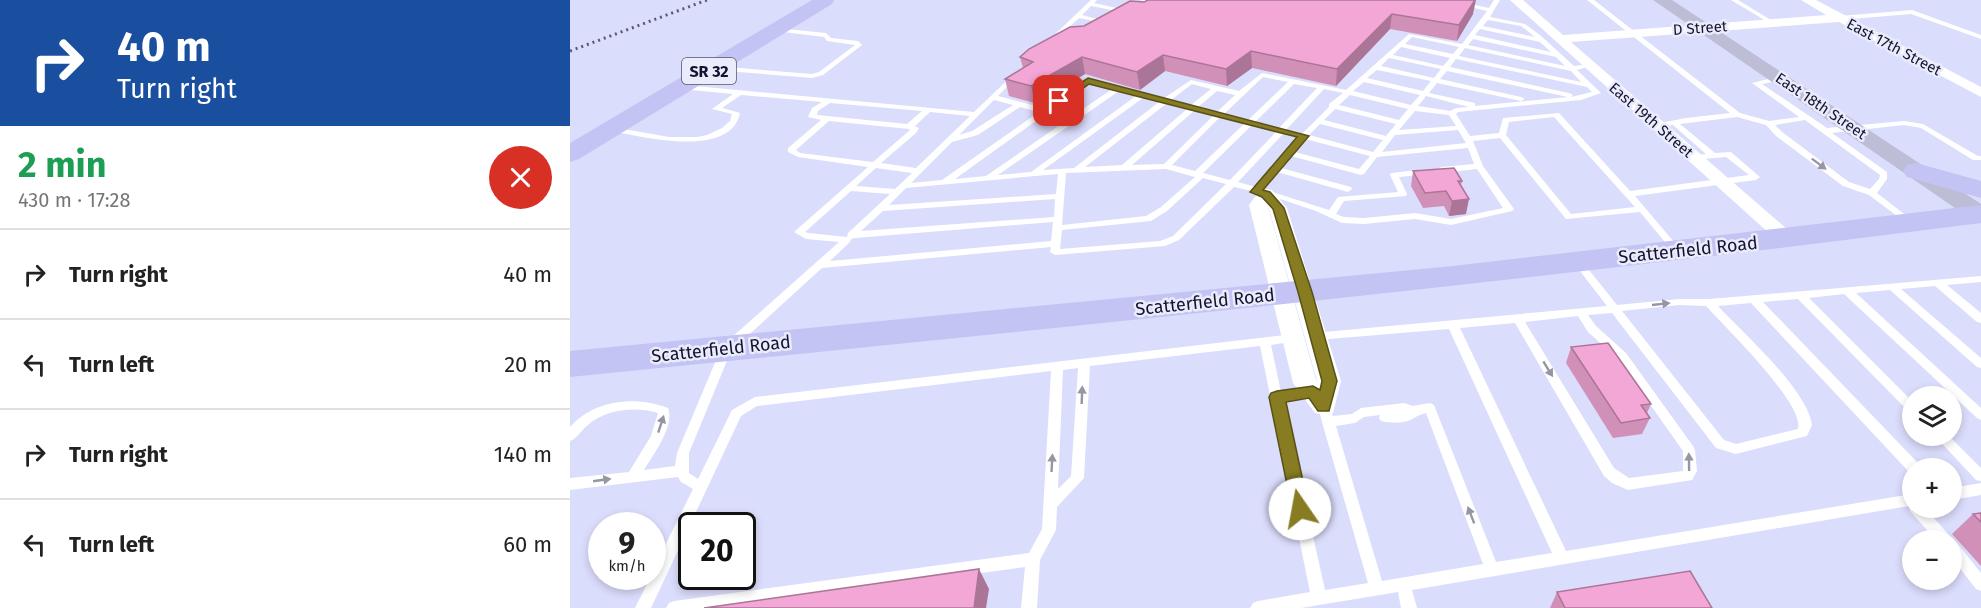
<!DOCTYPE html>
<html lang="en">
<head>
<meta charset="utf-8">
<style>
  :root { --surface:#fff; --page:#f6f6f6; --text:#222; --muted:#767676; --line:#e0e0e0 }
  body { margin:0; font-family:"Fira Sans",sans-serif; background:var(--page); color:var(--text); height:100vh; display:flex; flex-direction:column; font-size:22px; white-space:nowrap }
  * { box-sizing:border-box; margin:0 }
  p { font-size:20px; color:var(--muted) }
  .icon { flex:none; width:33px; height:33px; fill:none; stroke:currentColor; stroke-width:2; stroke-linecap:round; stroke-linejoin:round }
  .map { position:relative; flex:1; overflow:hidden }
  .sheet { display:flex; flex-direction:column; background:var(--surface); width:570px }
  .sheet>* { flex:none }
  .banner { background:#1a4fa0; color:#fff; overflow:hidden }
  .controls { position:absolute; left:1332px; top:386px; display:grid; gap:12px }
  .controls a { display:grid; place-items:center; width:60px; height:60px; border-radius:50%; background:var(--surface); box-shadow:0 3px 9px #0003; font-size:30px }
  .speed { position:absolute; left:18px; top:512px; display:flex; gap:12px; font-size:30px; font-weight:700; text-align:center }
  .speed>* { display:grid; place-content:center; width:78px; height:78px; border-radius:50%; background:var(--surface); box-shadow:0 3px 9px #0003; line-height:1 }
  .speed small { font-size:15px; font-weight:400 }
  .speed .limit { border:3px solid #111; border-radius:9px; background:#fff; color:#111 }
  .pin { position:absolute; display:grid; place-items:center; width:51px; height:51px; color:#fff; margin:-26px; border-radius:12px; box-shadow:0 3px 9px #0006 }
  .me { position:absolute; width:66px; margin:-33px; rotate:348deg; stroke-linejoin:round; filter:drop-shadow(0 0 4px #0008) }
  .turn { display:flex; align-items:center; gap:21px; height:126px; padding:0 18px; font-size:27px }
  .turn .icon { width:78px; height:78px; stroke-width:2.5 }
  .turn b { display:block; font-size:42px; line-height:51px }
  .round { display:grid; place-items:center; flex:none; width:63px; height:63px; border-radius:32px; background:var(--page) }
  .head { display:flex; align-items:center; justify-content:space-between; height:102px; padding:0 18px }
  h1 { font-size:36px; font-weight:700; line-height:45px; color:#1e9e55 }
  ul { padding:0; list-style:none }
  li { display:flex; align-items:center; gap:18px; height:90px; padding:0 18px; border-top:2px solid var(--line) }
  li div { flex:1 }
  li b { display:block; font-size:22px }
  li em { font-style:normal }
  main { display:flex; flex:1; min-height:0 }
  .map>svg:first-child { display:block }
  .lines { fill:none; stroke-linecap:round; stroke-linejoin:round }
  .lane { fill:#fff; fill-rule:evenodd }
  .street { fill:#fff; fill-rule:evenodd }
  .secondary { fill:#bebdd6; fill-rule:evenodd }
  .primary { fill:#c3c4f4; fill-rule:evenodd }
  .rail { stroke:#5a5a77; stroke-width:3; stroke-dasharray:2 4; stroke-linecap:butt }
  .wall { fill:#d190b8 }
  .shaded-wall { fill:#aa7596 }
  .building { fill:#f3a7d6; stroke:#aa7596; stroke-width:1.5 }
  .oneway { fill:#9695a2 }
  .route { fill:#877c22; stroke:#585116; stroke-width:1.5 }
  .labels { text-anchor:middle; stroke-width:5; stroke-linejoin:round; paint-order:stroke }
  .far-street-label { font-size:15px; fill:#151430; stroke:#eaebfb }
  .shield { fill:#eaebfb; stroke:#55546d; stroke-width:1.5 }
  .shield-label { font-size:16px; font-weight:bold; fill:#151430 }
  .street-label { font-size:18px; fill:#151430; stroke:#eaebfb }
</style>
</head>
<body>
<main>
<section class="sheet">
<div class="banner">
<div class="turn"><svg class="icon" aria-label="right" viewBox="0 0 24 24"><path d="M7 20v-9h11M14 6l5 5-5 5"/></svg><div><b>40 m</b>Turn right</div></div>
</div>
<div class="head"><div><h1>2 min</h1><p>430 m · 17:28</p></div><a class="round" style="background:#d93025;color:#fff"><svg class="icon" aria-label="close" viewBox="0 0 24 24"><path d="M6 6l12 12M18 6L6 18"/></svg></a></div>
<ul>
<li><svg class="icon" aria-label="right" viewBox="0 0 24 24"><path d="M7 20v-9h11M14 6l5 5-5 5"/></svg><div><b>Turn right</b></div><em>40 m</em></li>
<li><svg class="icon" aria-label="left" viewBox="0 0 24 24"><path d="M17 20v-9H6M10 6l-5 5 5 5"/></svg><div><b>Turn left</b></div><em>20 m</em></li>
<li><svg class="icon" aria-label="right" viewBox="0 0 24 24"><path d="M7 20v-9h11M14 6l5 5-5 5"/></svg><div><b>Turn right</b></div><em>140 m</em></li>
<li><svg class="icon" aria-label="left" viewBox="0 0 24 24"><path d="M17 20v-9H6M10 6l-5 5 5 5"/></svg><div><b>Turn left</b></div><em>60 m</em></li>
</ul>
</section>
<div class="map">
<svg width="1411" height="608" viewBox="0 0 1411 608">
  <rect width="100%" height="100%" fill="#dbddfc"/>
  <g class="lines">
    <!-- lane -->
    <path class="lane" d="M521 0H527L524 3 560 11 557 13 521 6 512 15 539 22V24L509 18 483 42H479V40Z
      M570 0H581L594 4 591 6Z
      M872 0H883L919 8 924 0H930L920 17 955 24 970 35 1004 66 1021 64V66L1007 70 1031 93 1011 100 888 112 886 114 900 136 929 133 933 118 989 113 1060 191 1179 175 1156 157 1121 160V156L1136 154 1103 125 1085 128V124L1116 118 1160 113 1017 0H1024L1170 113 1199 121 1229 117 1182 83 1210 76H1213V80L1192 84 1257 128 1334 121 1353 124 1408 156H1411V160H1403L1351 128 1334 125 1262 133 1317 172V179L1307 193 1342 220 1344 222 1339 225 1299 195 1273 186 1206 136 1196 125 1167 117 1110 124 1145 153 1161 152 1190 177 1186 180 1065 196 1110 249 1112 251 1110 253H1104L1070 212 996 219 930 138 903 141 913 166 944 209 942 211 881 225 845 219 794 224 772 223 746 211 707 198 690 193 683 194 682 191 664 187 609 240 595 246 485 255 480 252 481 247 252 268 161 351 119 453V473L128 479 162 410 185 397 723 334 729 338 727 341 701 345 711 392 743 388 747 389 749 392 747 395 743 396 713 401 755 590 798 583 752 422 748 406 750 403 754 401 758 403 763 416 782 414 791 408 834 403 843 406 860 403 864 405 926 562 982 553 879 329 747 340 743 339 742 336 743 333 1037 306 1003 262 1008 259 1011 260 1047 305 1109 299H1139L1411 276V282L1377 285 1411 313V323L1407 322 1365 286 1331 289 1411 358V368L1407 367 1320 290 1286 293 1411 408V420L1407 418 1274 294 1239 298 1342 401V412L1338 411 1228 299 1193 302 1349 464 1350 468H1342V473L1339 472 1181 303 1148 306C1173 333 1237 389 1242 425L1237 436 1166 454 1146 448 1042 313 1018 315 1026 326 1056 353 1123 446 1125 450 1127 471 1122 480 1058 490 1042 483 1034 476 945 323 890 328 996 551 1342 494V507H1354L1380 536 1382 540V541L1366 540 1340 511 1339 506 842 590 847 608H831L828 592 731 608H680L683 603 688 601 740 592 690 346 520 366 514 478 487 507 486 530 470 560 467 608H451L455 567 156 608H96L99 603 104 601 459 553 472 529 481 371 187 406 171 416 81 608H65L81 576H82V572L123 489 111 482 108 477 0 490V478L59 472 81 436 88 413C67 406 35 409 18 425 11 430 8 438 0 441V427C23 400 66 395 98 408 105 426 83 455 74 470L105 466 107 453 152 346 269 242 236 239 224 232 298 167 228 157 218 152V148L251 120 238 117 242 108 252 102 171 95 152 108 170 113C161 159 72 137 42 131V127L99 137H127L137 135 152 128 160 121 162 114 142 109 163 94 111 89 110 87 114 85 404 112 446 72 448 73V75L428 96 474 108 518 79 594 98 621 80 669 91 692 73 776 90 839 34 892 44 917 11ZM918 20 951 26 965 37 913 26ZM910 29 970 42 981 52 905 35ZM842 37 889 47 883 54 835 44ZM903 39 986 57 995 66 898 45ZM831 47 880 58 873 66 823 55ZM895 48 1001 71 1011 82 889 56ZM819 58 871 69 864 78 811 66ZM886 59 1017 87 1022 92 1001 97 1003 95 999 93 880 67ZM807 70 861 81 853 91 797 78ZM877 71 998 97 905 106V103L859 93 867 83 951 101 955 99 951 97 870 79ZM693 77 718 82 678 120 654 114ZM794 82 850 95 841 105 783 91ZM519 83 542 89 416 176 385 179ZM622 84 641 89 621 105 601 100ZM724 84 747 88 709 128 685 122ZM754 89 773 93 759 104V107L732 134 716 130ZM549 91 566 96 461 172 428 175ZM647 91 665 95 647 112 628 107ZM780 95 838 109 829 120 769 105ZM856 96 899 107 886 108 880 111 848 106ZM573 98 589 102 504 168 473 170ZM424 100 443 105 402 131 389 135ZM260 103 352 111 337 124 247 115 248 111ZM596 104 617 109 552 165 515 167ZM450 107 469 112 372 180 341 183 382 142 408 135ZM765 109 826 124 816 136 754 120ZM624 111 643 116 594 164 562 165ZM845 111 879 115 886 126 829 130ZM360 112 400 116 346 168 311 163 346 133 349 128 345 126ZM650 117 674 124 625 171 602 165ZM984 117 1065 207 1001 214 936 135 939 122ZM1235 120 1310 175 1309 179 1300 189 1279 182 1212 132 1205 125ZM259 121 339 129 340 130 303 162 230 153 226 150ZM750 124 813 140 803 152 739 135ZM682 125 706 132 660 180 633 173ZM888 130 896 143 812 152 825 135ZM713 134 728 138 686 187 668 182ZM735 139 800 156 789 169 725 152ZM898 148 904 164 871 167 867 170 871 173 907 169 933 208 881 219 845 213 794 218 774 217 766 214 774 201 836 196 837 194 829 177 859 174V170L856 169 821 173 820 175 828 192 768 197 759 210 693 189 707 172 778 192 782 189 781 187 711 168 721 156 791 175 794 174 807 157ZM306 168 342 173 325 189 286 186ZM596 169 625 177 591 207 576 216 492 225 496 173ZM488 174 486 194 319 205 336 188ZM633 178 656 184 603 236 590 241 490 249 492 230 581 221 597 211ZM281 191 320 194 278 233 277 237 238 233 235 232ZM485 199 484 217 291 231 313 211ZM483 222 481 241 260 261 280 242 281 239 285 238ZM1109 305 1136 306C1155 327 1235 404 1228 429L1166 444 1154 440 1052 311ZM1008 316 1018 332 1048 359 1113 451V471L1059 478 1044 468 955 322ZM508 368 501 476 488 489 493 370ZM856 413 913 564 812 581 766 426 785 423 794 417 810 415 809 418 811 421C818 423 835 424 842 419 848 416 849 415 856 413Z
      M1161 0H1168L1206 23 1201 24Z
      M1342 10 1411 35V39L1341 14 1270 20 1267 18 1270 16Z
      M207 28 256 33 261 38 288 41 292 45 253 75 242 78 144 70 141 68 144 66 242 74 249 72 285 45 257 41 254 37 205 31 204 30Z
      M1364 435H1378L1411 468V481L1406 480Z
      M1411 483V495L1382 500V488Z
      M1382 542 1387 543 1411 573V591L1406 589 1382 558Z"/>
    <!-- street -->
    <path class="street" d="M940 0H953L993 35 1256 15 1231 0H1246L1411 87V97L1269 22 1001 42 1224 235 1227 239 1224 243H1210Z
      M696 189 702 190 717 208 771 381 763 413 754 415 745 413 723 383 679 205 690 190ZM698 207 699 209 747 381 746 380Z"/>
    <!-- secondary -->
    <path class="secondary" d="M1083 0H1102L1411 204V221L1401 219Z"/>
    <!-- primary -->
    <path class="primary" d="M242 0H264L262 4 9 159 0 162V143Z
      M1346 163 1411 181V198L1337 177 1333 171 1337 165Z
      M1411 205V223C942 283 471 330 0 377V351L883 266Z"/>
    <!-- rail -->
    <path class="rail" d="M0 51 137 0"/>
  </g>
  <!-- wall -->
  <path class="wall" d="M574 2 903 14 887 41 820 29 766 86 682 68 657 86 595 71 570 90 515 74 465 103 439 96 435 79 453 68 450 57Z
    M843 171 892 181 891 185 896 214 879 216 874 206 853 208 841 186Z
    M1001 347 1081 404 1077 413 1080 418 1072 434 1043 438 996 363Z
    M1411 513V566L1382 534 1403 514Z
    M987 592 1142 608H980Z"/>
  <!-- shaded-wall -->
  <path class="shaded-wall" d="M905 0H906L903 14 887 41 889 25Z
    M822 14 820 29 766 86 767 69Z
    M681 51 682 68 657 86 656 69Z
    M593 55 595 71 570 90 567 72Z
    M512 57 515 74 465 103 461 86Z
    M899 199 896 214 879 216 882 201Z
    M409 569 419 589 416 608H404Z"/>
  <!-- building -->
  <path class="building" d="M578 0H905L889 25 822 14 767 69 681 51 656 69 593 55 567 72 512 57 461 86 435 79 463 62 450 57 459 49 500 27 514 26 560 1 574 2Z
    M884 168 892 181H888L899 199 882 201 876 191 855 193 843 171Z
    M1038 343 1081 404 1071 405 1080 418 1051 423 1001 347Z
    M1411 513V522L1403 514Z
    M409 569 404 608H134Z
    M1120 571 1142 608H995L987 592Z"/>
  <!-- one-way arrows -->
  <defs><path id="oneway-solid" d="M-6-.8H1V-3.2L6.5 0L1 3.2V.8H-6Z" transform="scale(1.5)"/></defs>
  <g class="oneway">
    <use href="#oneway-solid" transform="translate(1249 164) rotate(37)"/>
    <use href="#oneway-solid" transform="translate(1091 304) rotate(-6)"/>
    <use href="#oneway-solid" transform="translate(978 369) rotate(59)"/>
    <use href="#oneway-solid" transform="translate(512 395) rotate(-88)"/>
    <use href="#oneway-solid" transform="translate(91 424) rotate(-72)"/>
    <use href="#oneway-solid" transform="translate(1119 462) rotate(-91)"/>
    <use href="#oneway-solid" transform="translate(482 463) rotate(-87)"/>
    <use href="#oneway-solid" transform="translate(32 480) rotate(-8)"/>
    <use href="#oneway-solid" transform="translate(901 515) rotate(-111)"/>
  </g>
  <!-- route -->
  <path class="route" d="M518 78 739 136 693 190 700 192 714 208 742 292 767 381 759 411H748L739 398 716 402 739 509 737 514 730 516 724 514 722 509 699 397 701 393 707 391 743 386 750 390 752 381 728 292 703 209 692 197 680 192 727 137 519 84 493 103H486V99Z"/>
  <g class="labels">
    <!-- far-street labels -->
    <g class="far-street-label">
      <text transform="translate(1130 28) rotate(-4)" y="5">D Street</text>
      <text transform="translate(1324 47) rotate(28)" y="5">East 17th Street</text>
      <text transform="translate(1251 106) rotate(34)" y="5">East 18th Street</text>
      <text transform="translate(1081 120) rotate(41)" y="5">East 19th Street</text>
    </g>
    <!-- shield labels -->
    <rect class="shield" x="112" y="58" width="54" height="26" rx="4.5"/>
    <g class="shield-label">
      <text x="139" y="77">SR 32</text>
    </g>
    <!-- street labels -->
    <g class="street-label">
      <text transform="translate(1118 250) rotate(-6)" y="6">Scatterfield Road</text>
      <text transform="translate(635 302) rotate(-6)" y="6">Scatterfield Road</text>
      <text transform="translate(151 349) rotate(-6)" y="6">Scatterfield Road</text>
    </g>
  </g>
</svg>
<div class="controls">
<a><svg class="icon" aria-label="layers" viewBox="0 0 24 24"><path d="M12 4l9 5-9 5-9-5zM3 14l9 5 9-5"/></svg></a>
<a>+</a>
<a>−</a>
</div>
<div class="speed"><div>9<small>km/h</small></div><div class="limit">20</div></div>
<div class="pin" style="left:489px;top:101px;background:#d93025"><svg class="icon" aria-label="arrive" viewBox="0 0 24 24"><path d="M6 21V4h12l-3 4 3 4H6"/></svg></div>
<svg class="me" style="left:730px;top:509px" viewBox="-20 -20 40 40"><circle r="19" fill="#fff"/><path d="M0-13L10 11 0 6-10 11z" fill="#877c22"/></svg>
</div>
</main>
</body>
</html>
